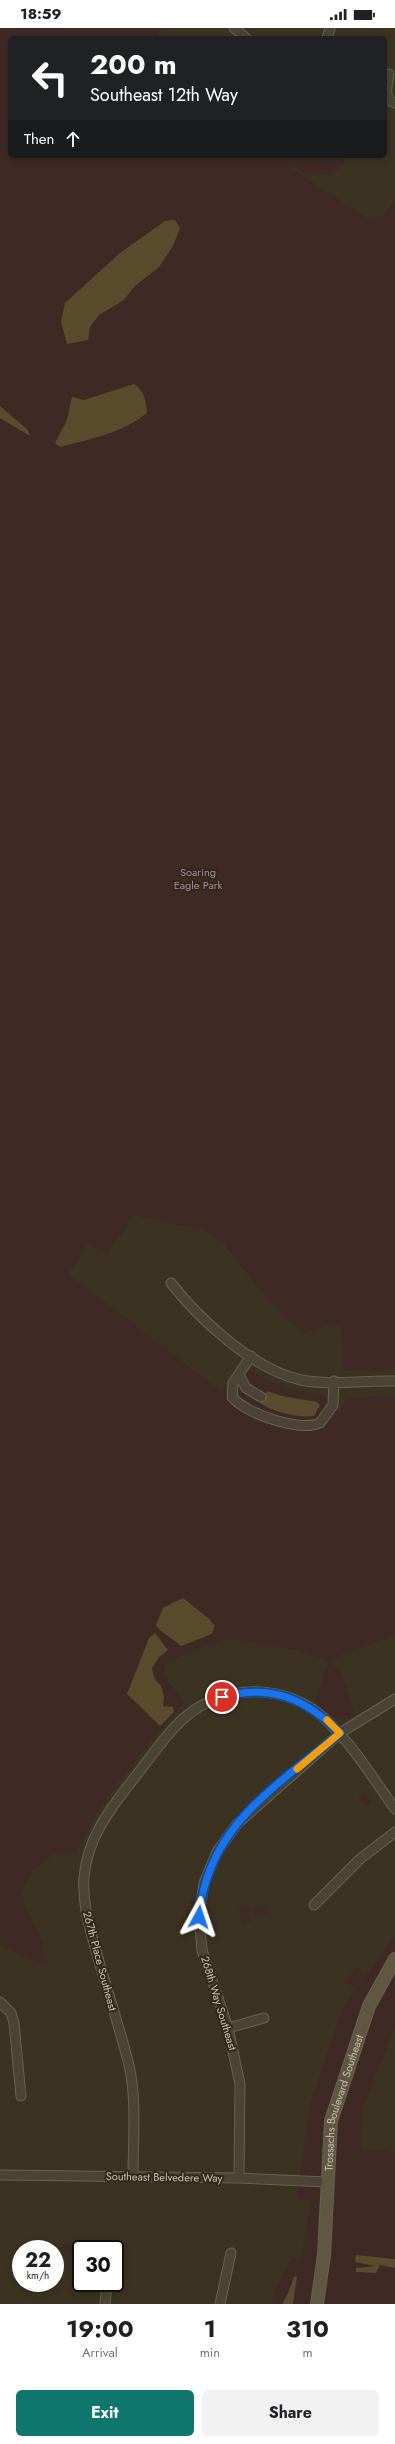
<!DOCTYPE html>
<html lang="en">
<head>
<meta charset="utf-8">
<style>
  :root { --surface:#fff; --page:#f2f2f2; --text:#202124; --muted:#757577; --accent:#0f766e }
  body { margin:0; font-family:Jost,sans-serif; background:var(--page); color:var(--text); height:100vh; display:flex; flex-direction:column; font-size:15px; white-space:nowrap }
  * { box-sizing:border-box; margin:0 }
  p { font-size:13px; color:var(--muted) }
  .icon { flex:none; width:22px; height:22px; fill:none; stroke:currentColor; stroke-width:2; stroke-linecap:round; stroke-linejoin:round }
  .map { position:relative; height:2276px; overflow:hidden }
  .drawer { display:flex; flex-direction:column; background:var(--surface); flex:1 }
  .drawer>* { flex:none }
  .banner { position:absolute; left:8px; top:8px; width:379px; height:122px; border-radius:6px; box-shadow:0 2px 6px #0003; background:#202124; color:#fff; overflow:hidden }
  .speed { position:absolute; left:12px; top:2212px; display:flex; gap:8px; font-size:20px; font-weight:700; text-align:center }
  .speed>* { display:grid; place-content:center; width:52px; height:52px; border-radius:50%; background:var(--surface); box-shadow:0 2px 6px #0003; line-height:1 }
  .speed small { font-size:10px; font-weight:400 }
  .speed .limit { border:2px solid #111; border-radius:6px; background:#fff; color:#111 }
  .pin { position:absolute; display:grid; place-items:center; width:34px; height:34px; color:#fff; margin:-17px; border:2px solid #fff; border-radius:50%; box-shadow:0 1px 4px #0007 }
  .me { position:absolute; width:44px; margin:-22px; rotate:5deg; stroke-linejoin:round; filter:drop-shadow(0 0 3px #0008) }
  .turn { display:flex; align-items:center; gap:14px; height:84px; padding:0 16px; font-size:18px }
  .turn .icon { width:52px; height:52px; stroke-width:2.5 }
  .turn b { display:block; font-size:28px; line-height:34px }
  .then { display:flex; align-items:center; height:38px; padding:0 16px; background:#0003; gap:8px; font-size:15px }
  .eta { display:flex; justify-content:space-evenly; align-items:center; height:68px; text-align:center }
  .eta b { font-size:24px; font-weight:700; line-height:28px }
  .button { display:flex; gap:8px; margin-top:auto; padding:8px 16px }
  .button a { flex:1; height:46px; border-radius:6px; background:var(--accent); color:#fff; font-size:16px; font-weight:700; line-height:46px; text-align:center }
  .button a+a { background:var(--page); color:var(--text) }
  .status { display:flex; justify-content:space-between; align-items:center; height:28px; padding:0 20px; background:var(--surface); direction:ltr }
  .status svg { height:11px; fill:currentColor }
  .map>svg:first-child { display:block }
  .green { fill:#3e2925 }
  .water { fill:#5b4b2d }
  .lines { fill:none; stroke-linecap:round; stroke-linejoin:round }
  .street-casing { stroke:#696252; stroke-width:11 }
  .secondary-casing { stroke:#696252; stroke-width:14 }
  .street { stroke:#4b4434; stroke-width:9 }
  .secondary { stroke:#5f5742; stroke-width:12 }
  .route-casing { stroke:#114b97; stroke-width:10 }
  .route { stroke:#1a73e8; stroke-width:7 }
  .slow { stroke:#f59e0b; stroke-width:7 }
  .labels { text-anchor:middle; stroke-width:4; stroke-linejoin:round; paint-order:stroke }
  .park-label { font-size:11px; fill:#ae84a1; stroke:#30291a }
  .street-label { font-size:11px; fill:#c7c0af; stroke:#30291a }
</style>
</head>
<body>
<div class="status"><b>18:59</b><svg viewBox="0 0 49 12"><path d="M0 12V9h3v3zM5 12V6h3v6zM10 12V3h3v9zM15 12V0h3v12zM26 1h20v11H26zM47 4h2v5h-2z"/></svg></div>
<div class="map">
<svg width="395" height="2276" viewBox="0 0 395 2276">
  <rect width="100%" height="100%" fill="#3b3221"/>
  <!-- green -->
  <path class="green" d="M0 0H162L155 10H10V128H344V136L332 146 305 145 282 134 367 190 384 188 395 172V1341L343 1343 342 1308 339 1297 335 1296 304 1305 294 1298 262 1265 224 1216 203 1202 134 1187 108 1225 88 1216 68 1246 222 1364 240 1339 245 1342H251C274 1358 295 1364 322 1366L329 1377 339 1385 347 1370 395 1368V1607L343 1626 332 1634 296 1622 228 1611 184 1626 165 1636 163 1646 185 1676 159 1703 116 1757 93 1791 76 1825 56 1824 32 1843 21 1866 42 1915 45 1935 40 1936 0 1917Z
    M328 1635 340 1640 355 1687C335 1697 331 1686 315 1673Z
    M363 1764 372 1774 367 1779 358 1769Z
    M267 1876 269 1886 254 1889 253 1879Z
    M248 1878 251 1893 242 1895 239 1880Z
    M395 1908V1998L363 2079 361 2106 362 2123 384 2121 395 2125V2276H272L275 2262 291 2230 301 2231 311 2173 297 2169 309 2080 343 1979Z
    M356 1939 365 1945 355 1960 346 1954Z
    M61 2216 76 2218 75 2226 60 2224Z"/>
  <!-- water -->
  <path class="water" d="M175 192 180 200 173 218 159 239 134 259 124 272 99 287 90 299 88 312 67 316 61 294 65 275 120 225 165 193Z
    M134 356C144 362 146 373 147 385 122 405 91 411 60 419L55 415 67 392 72 369 84 372Z
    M0 378 28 402 30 408 0 390Z
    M267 1363 282 1368 317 1374 320 1377 314 1388C299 1390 273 1384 260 1375Z
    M183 1570 209 1591 215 1598 212 1605 209 1607 181 1618 160 1602 156 1597 163 1580Z
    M155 1605 168 1622 159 1629 152 1640 154 1650 161 1658 164 1668 163 1678 173 1679 174 1684 160 1698 127 1666 149 1610Z
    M356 2227 395 2231V2240L380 2237 376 2245 356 2244V2240L376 2238 355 2234Z
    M297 2248 293 2276H282L288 2265 294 2249Z"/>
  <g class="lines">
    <!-- street casing -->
    <g class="street-casing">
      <path id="street" d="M234 0 246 10
        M327 10 330 0
        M389 46C388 56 382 72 395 75
        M171 1255C199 1291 254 1342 301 1352 330 1358 365 1352 395 1353
        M251 1328 233 1355 232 1369C246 1386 300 1404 320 1395L333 1377 334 1353
        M239 1347 246 1360 261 1369
        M314 1877 360 1831 395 1804
        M0 1974 11 1985 14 1995 21 2068
        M228 2000 264 1990
        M0 2147 239 2150 327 2154
        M133 2148C133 2113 137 2072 129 2037 120 2001 108 1965 98 1930 91 1904 82 1878 84 1850 87 1806 116 1774 142 1740 155 1723 168 1704 184 1690 225 1654 288 1655 327 1693 354 1718 374 1752 395 1781
        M239 2150 240 2056 228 2000 202 1922 199 1889 204 1855 217 1824 237 1796 340 1705 395 1671
        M115 2228 117 2222
        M105 2276 107 2255
        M220 2276 231 2225"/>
    </g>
    <!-- secondary casing -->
    <g class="secondary-casing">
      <g id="secondary">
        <path id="s1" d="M317 2276 324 2227 331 2093 369 1978 395 1931"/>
      </g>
    </g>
    <!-- street -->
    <use href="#street" class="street"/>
    <!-- secondary -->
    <use href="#secondary" class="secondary"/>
  </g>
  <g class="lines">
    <!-- route casing -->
    <g class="route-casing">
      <path id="route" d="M199 1889C207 1798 276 1759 340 1705 305 1670 271 1656 222 1669"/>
    </g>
    <!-- route -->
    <use href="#route" class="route"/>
    <!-- slow -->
    <path class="slow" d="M297 1741 340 1705 327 1692"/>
  </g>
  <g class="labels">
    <!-- park labels -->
    <g class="park-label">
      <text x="198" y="848">Soaring<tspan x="198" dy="13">Eagle Park</tspan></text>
    </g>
    <!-- street labels -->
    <g class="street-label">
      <text transform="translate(100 1933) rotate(75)" y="4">267th Place Southeast</text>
      <text transform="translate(219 1975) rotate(73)" y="4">268th Way Southeast</text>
      <text dy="4" stroke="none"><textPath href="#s1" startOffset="204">Trossachs Boulevard Southeast</textPath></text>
      <text transform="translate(164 2149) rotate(1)" y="4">Southeast Belvedere Way</text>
    </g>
  </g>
</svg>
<div class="speed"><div>22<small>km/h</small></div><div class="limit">30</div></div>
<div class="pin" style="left:222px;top:1669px;background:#d93025"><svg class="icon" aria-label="arrive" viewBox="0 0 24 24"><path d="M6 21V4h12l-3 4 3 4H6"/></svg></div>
<svg class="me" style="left:199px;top:1889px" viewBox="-20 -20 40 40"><path d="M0-17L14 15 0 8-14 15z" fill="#1a73e8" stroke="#fff" stroke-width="4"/></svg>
<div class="banner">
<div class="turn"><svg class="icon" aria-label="left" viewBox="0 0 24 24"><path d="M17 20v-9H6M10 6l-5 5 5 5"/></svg><div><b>200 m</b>Southeast 12th Way</div></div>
<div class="then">Then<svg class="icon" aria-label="ahead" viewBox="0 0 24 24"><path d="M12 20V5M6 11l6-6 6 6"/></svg></div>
</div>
</div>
<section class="drawer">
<div class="eta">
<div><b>19:00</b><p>Arrival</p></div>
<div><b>1</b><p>min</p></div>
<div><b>310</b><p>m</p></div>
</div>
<div class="button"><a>Exit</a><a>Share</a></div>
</section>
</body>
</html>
